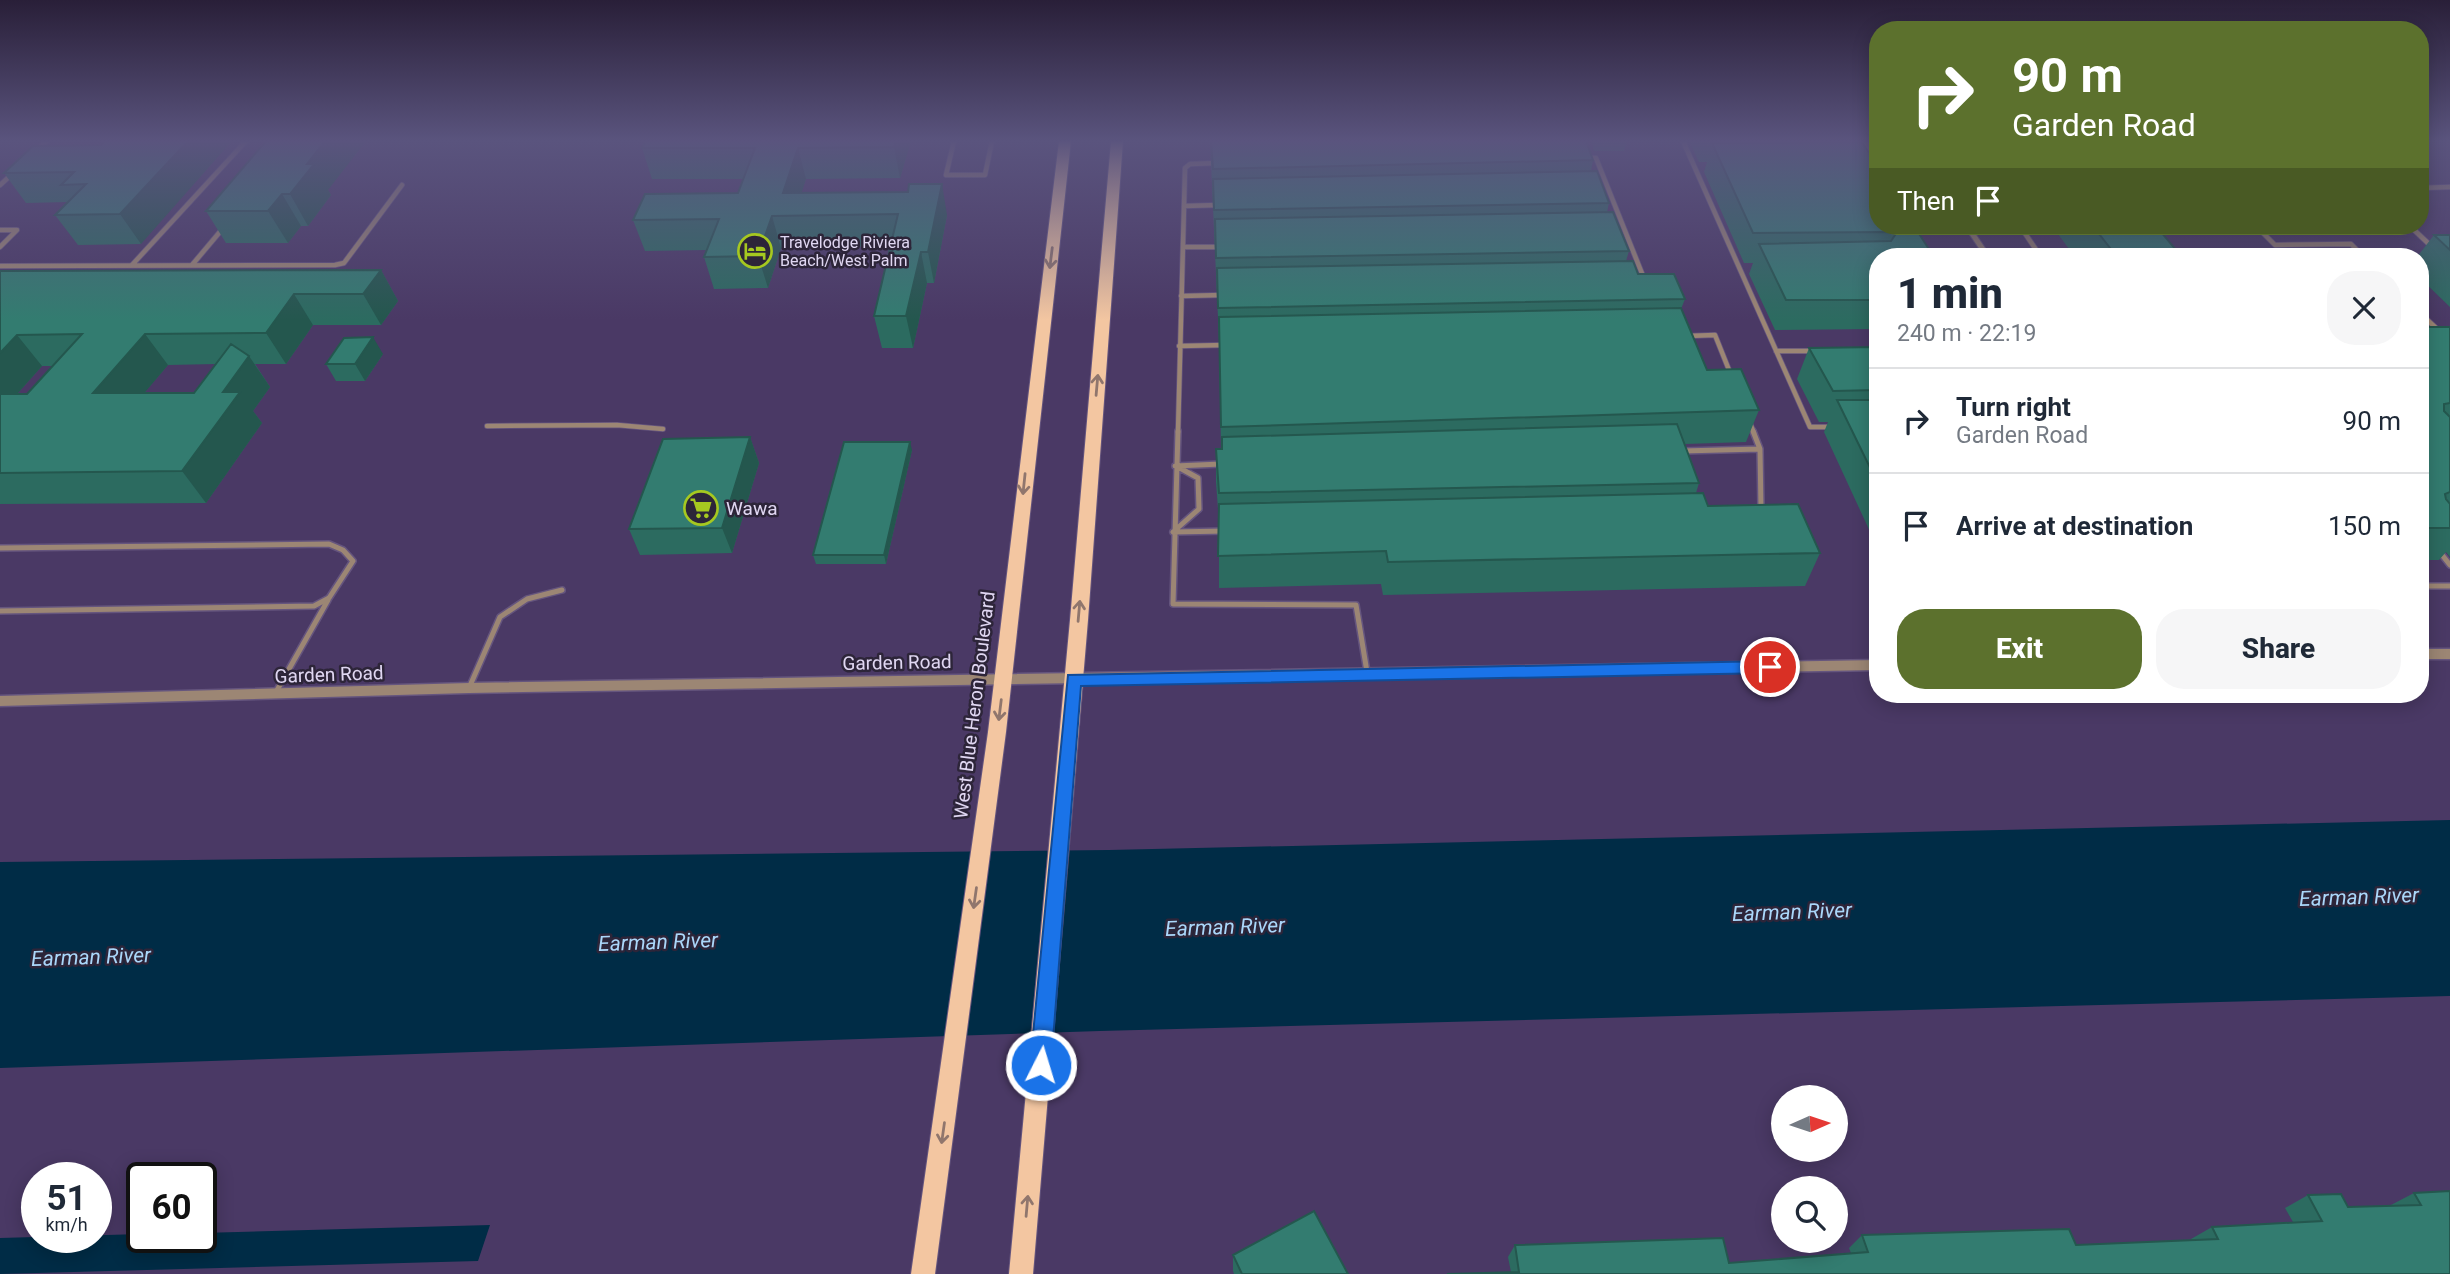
<!DOCTYPE html>
<html lang="en">
<head>
<meta charset="utf-8">
<style>
  :root { --surface:#fff; --page:#f6f6f7; --text:#1f2937; --muted:#747a83; --line:#e0e1e3; --accent:#5c712d }
  body { margin:0; font-family:Roboto,sans-serif; background:var(--page); color:var(--text); height:100vh; display:flex; flex-direction:column; font-size:26px; white-space:nowrap }
  * { box-sizing:border-box; margin:0 }
  p { font-size:23px; color:var(--muted) }
  .icon { flex:none; width:38px; height:38px; fill:none; stroke:currentColor; stroke-width:2; stroke-linecap:round; stroke-linejoin:round }
  .map { position:relative; flex:1; overflow:hidden }
  .sheet { position:absolute; left:1869px; top:248px; width:560px; height:455px; display:flex; flex-direction:column; background:var(--surface); border-radius:28px; box-shadow:0 4px 18px #0003 }
  .sheet>* { flex:none }
  .top-card { position:absolute; left:1869px; top:21px; width:560px; height:214px; border-radius:28px; box-shadow:0 4px 18px #0003; background:#5c712d; color:#fff; overflow:hidden }
  .needle { width:46px; rotate:87deg }
  .buttons { position:absolute; left:1771px; top:1085px; display:grid; gap:14px }
  .buttons a { display:grid; place-items:center; width:77px; height:77px; border-radius:50%; background:var(--surface); box-shadow:0 4px 18px #0003; font-size:35px }
  .speed { position:absolute; left:21px; top:1162px; display:flex; gap:14px; font-size:35px; font-weight:700; text-align:center }
  .speed>* { display:grid; place-content:center; width:91px; height:91px; border-radius:50%; background:var(--surface); box-shadow:0 4px 18px #0003; line-height:1 }
  .speed small { font-size:18px; font-weight:400 }
  .speed .limit { border:4px solid #111; border-radius:10px; background:#fff; color:#111 }
  .pin { position:absolute; display:grid; place-items:center; width:60px; height:60px; color:#fff; margin:-30px; border:4px solid #fff; border-radius:50%; box-shadow:0 2px 7px #0007 }
  .me { position:absolute; width:77px; margin:-38px; rotate:5deg; stroke-linejoin:round; filter:drop-shadow(0 0 5px #0008) }
  .turn { display:flex; align-items:center; gap:24px; height:147px; padding:0 28px; font-size:32px }
  .turn .icon { width:91px; height:91px; stroke-width:2.5 }
  .turn b { display:block; font-size:49px; line-height:60px }
  .then { display:flex; align-items:center; height:66px; padding:0 28px; background:#0003; gap:14px; font-size:26px }
  .round { display:grid; place-items:center; flex:none; width:74px; height:74px; border-radius:28px; background:var(--page) }
  .summary { display:flex; align-items:center; justify-content:space-between; height:119px; padding:0 28px }
  h1 { font-size:42px; font-weight:800; line-height:52px }
  .button { display:flex; gap:14px; margin-top:auto; padding:14px 28px }
  .button a { flex:1; height:80px; border-radius:28px; background:var(--accent); color:#fff; font-size:28px; font-weight:800; line-height:80px; text-align:center }
  .button a+a { background:var(--page); color:var(--text) }
  ul { padding:0; list-style:none }
  li { display:flex; align-items:center; gap:21px; height:105px; padding:0 28px; border-top:2px solid var(--line) }
  li div { flex:1 }
  li b { display:block; font-size:26px }
  li em { font-style:normal }
  .map>svg:first-child { display:block }
  .water { fill:#002c46 }
  .lines { fill:none; stroke-linecap:round; stroke-linejoin:round }
  .service-far1-casing { stroke:#65557e; stroke-width:6 }
  .service-casing { stroke:#65557e; stroke-width:8 }
  .minor-casing { stroke:#65557e; stroke-width:7 }
  .tertiary-casing { stroke:#65557e; stroke-width:3 }
  .primary-casing { stroke:#65557e; stroke-width:2 }
  .service-far1 { stroke:#9c8674; stroke-width:4.5 }
  .service { stroke:#9c8674; stroke-width:5 }
  .minor { stroke:#9c8674; stroke-width:5 }
  .tertiary { fill:#9c8674; fill-rule:evenodd }
  .primary { fill:#f3c6a1; fill-rule:evenodd }
  .wall { fill:#2c6b60; fill-rule:evenodd }
  .shaded-wall { fill:#24574e }
  .building { fill:#337c70; stroke:#24574e; stroke-width:2 }
  .oneway { stroke:#90766d }
  .route { fill:#1a73e8; stroke:#114b97; stroke-width:2 }
  .labels { text-anchor:middle; stroke-width:5; stroke-linejoin:round; paint-order:stroke }
  .far-poi-label { font-size:16px; fill:#e0d7f2; stroke:#2d2539; text-anchor:start }
  .poi-label { font-size:19px; fill:#e0d7f2; stroke:#2d2539; text-anchor:start }
  .street-label { font-size:19px; fill:#e0d7f2; stroke:#2d2539 }
  .water-label { font-size:21px; font-style:italic; fill:#aad7fa; stroke:#2d2539 }
</style>
</head>
<body>
<div class="map">
<svg width="2450" height="1274" viewBox="0 0 2450 1274">
  <rect width="100%" height="100%" fill="#4a3965"/>
  <!-- water -->
  <path class="water" d="M2450 820V996L1100 1031 0 1068V862L1109 850Z
    M490 1225 478 1261 0 1274V1238L142 1234V1237H201V1233Z"/>
  <g class="lines">
    <!-- service-far1 casing -->
    <g class="service-far1-casing">
      <path id="service-far1" d="M954 141 946 175H985L992 141
        M1683 141 1810 427H1830
        M1865 141 1878 163
        M38 149 47 141
        M1588 158H1596L1645 281
        M0 185 11 175
        M2420 188 2450 187
        M1184 206 1219 205
        M2020 226 2041 257
        M2256 226 2275 245 2351 244 2364 257
        M2410 226 2432 247
        M0 230H17L0 247
        M1183 247H1222
        M1929 255 2040 256
        M132 265 246 141
        M192 265 224 227
        M0 266 335 265 344 263 402 185
        M1181 296 1223 295
        M2420 313 2438 330
        M1687 336 1715 335 1731 375
        M1179 346 1226 345
        M1776 351H1815
        M1750 423 1754 433
        M487 426 617 425 663 429
        M1178 433 1185 168 1190 164 1217 163"/>
    </g>
    <!-- service casing -->
    <g class="service-casing">
      <path id="service" d="M1178 431 1173 604 1356 605 1367 672
        M1753 431 1760 449 1761 509
        M1682 451 1760 449
        M1175 466 1221 464
        M1173 532 1226 531
        M1173 532 1199 509 1198 478 1178 467
        M0 548 329 544 343 550 353 561 329 598 314 606 0 611
        M2439 551 2450 565
        M2420 586H2450
        M469 688 500 617 527 599 562 590
        M276 692 328 600"/>
    </g>
    <!-- minor casing -->
    <g class="minor-casing">
      <path id="minor" d="M1967 226 1988 257"/>
    </g>
    <!-- tertiary casing -->
    <g class="tertiary-casing">
      <path id="tertiary" d="M2420 649H2450V659H2420Z
        M1878 660V670L469 693 0 706V696L469 683Z"/>
    </g>
    <!-- primary casing -->
    <g class="primary-casing">
      <path id="primary" d="M1059 141H1071L1006 732 935 1274H911L988 732Z
        M1111 141H1123L1088 620 1033 1274H1009L1070 620Z"/>
    </g>
    <!-- service-far1 -->
    <use href="#service-far1" class="service-far1"/>
    <!-- service -->
    <use href="#service" class="service"/>
    <!-- minor -->
    <use href="#minor" class="minor"/>
    <!-- tertiary -->
    <use href="#tertiary" class="tertiary"/>
    <!-- primary -->
    <use href="#primary" class="primary"/>
  </g>
  <!-- wall -->
  <path class="wall" d="M266 141 328 190 331 195 308 226H301L288 243H226L206 211Z
    M645 141H911L900 178 806 179 801 193 947 215 934 283H927L913 348H882L874 316 891 246 781 248 768 288 714 289 704 257 706 250 645 251 633 220 738 193 743 179H652L642 148Z
    M1210 141H1586L1593 160 1591 171 1609 203 1607 212 1629 251 1626 261 1638 274 1685 299 1681 309 1707 370 1759 410 1746 442 1685 444 1699 483 1696 493 1708 506 1820 553 1805 586 1383 595 1381 584 1219 588V522L1216 482V449H1221L1219 340Z
    M1591 141H1627L1624 151H1594Z
    M1689 141H1853L1914 226 1878 257V329L1775 330 1749 274 1753 263H1744L1704 172 1707 162H1699Z
    M101 145 141 244 78 245 55 215 67 202 26 203 4 173Z
    M2052 226H2156L2182 257H2075Z
    M2434 235H2450V307L2420 278V257H2417Z
    M381 270 398 301 381 325H313L286 364H255L270 387 253 411 262 423 206 503 0 504V271ZM216 364 194 393H144L168 365ZM42 366H53L27 394H17Z
    M2420 327H2450V557L2446 552 2439 560H2420Z
    M1878 347V549L1824 432 1828 422H1819L1797 379 1809 348Z
    M383 354 365 381H336L326 364Z
    M750 437 759 463 732 553 640 555 629 529Z
    M912 450 886 564H816L813 555Z
    M2450 1191V1274L1511 1272 1508 1257 1515 1245 1729 1263 1851 1253 1849 1248 1862 1235 2076 1245 2192 1240 2191 1239 2212 1227 2293 1222 2285 1208 2308 1195 2348 1207 2389 1206 2414 1193Z
    M1233 1255 1348 1274H1234L1233 1271Z"/>
  <!-- shaded-wall -->
  <path class="shaded-wall" d="M188 141H232L141 244 120 214Z
    M325 141H366L328 190 331 195 308 226 290 194 307 164Z
    M896 141H911L900 178 894 147Z
    M798 148 806 179 794 216 783 193Z
    M942 184 947 215 934 283 928 252Z
    M282 194 301 226 288 243 268 211Z
    M772 216 781 248 768 288 758 256Z
    M921 252 927 283 913 348 906 316Z
    M381 270 398 301 381 325 363 294Z
    M294 294 313 325 286 364 266 333Z
    M145 334 168 365 118 424 93 393Z
    M17 335 42 366 0 413V353Z
    M373 337 383 354 365 381 355 364Z
    M249 356 270 387 253 411 262 423 206 503 182 471 223 392Z
    M750 437 759 463 732 553 722 528Z
    M910 442 912 450 886 564 884 555Z"/>
  <!-- building -->
  <path class="building" d="M105 141H188L120 214 55 215 86 184 61 185 74 172 4 173 33 146 101 145Z
    M266 141H325L307 164H314L290 194H282L268 211H206Z
    M645 141H896L894 147 798 148 783 193 908 192 909 184H942L928 252H921L906 316H874L898 214 772 216 758 256 704 257 719 219 633 220 645 194 738 193 755 148H642Z
    M1211 141H1586L1593 160 1213 169Z
    M1862 142 1878 167V226H1914L1934 257H1878V300H1786L1759 244 1891 241 1895 235 1890 232 1753 233 1712 143Z
    M1597 171 1609 203 1214 210 1213 179Z
    M1613 212 1629 251 1216 258 1215 219Z
    M2093 226H2156L2182 257H2117Z
    M2434 235H2450V250Z
    M1633 261 1638 274H1674L1685 299 1218 308 1217 268Z
    M381 270 363 294H294L266 333 145 334 93 393H194L231 344 249 356 223 392H240L182 471 0 473V394H27L82 334 17 335 0 353V271Z
    M1681 308 1707 370 1741 369 1759 410 1221 427 1219 317Z
    M2420 327H2450V403L2444 404V411L2450 417V492L2445 494 2446 499 2450 504V528H2420Z
    M373 337 355 364H326L344 338Z
    M1878 347V390L1833 391 1809 348Z
    M1837 400H1878V484Z
    M1677 424 1699 483 1219 493 1216 449H1222V437Z
    M750 437 722 528 629 529 663 439Z
    M844 442H910L884 555H813Z
    M1703 493 1708 506 1798 504 1820 553 1388 562 1386 551 1218 556 1219 504Z
    M2450 1191V1274H1447L1519 1272 1515 1245 1723 1238 1729 1263 1868 1252 1862 1235 2069 1229 2076 1245 2218 1239 2212 1227 2322 1221 2308 1195 2341 1194 2348 1207 2421 1205 2414 1193Z
    M1314 1211 1348 1274H1242L1233 1255Z"/>
  <!-- one-way arrows -->
  <defs><path id="oneway-shaft" d="M-6 0H5M1.5-3L5.5 0L1.5 3" fill="none" stroke-width="1.6" stroke-linecap="round" stroke-linejoin="round" transform="scale(1.75)"/></defs>
  <g class="oneway">
    <use href="#oneway-shaft" transform="translate(1051 258) rotate(97)"/>
    <use href="#oneway-shaft" transform="translate(1097 385) rotate(-85)"/>
    <use href="#oneway-shaft" transform="translate(1024 484) rotate(96)"/>
    <use href="#oneway-shaft" transform="translate(1079 611) rotate(-85)"/>
    <use href="#oneway-shaft" transform="translate(1000 710) rotate(97)"/>
    <use href="#oneway-shaft" transform="translate(975 898) rotate(98)"/>
    <use href="#oneway-shaft" transform="translate(943 1133) rotate(98)"/>
    <use href="#oneway-shaft" transform="translate(1027 1206) rotate(-85)"/>
  </g>
  <!-- sky -->
  <linearGradient id="sky" x2="0" y2="1"><stop stop-color="#291f38"/><stop offset="0.44" stop-color="#5a547e"/><stop offset="1" stop-color="#5a547e" stop-opacity="0"/></linearGradient>
  <rect width="2450" height="320" fill="url(#sky)"/>
  <!-- route -->
  <path class="route" d="M1770 661 1778 667 1770 673 1081 686 1051 1065 1048 1072 1041 1075 1033 1072 1030 1065 1068 675Z"/>
  <!-- icons -->
  <defs>
    <g id="hotel-ring" transform="scale(1.75)"><circle r="9.5" fill="#2d2539" stroke="#a6c820" stroke-width="1.5"/><path d="M-6-4.5h1.5V1H6V5H4.5V3h-9V5H-6ZM-4 0a1.8 1.8 0 1 1 3.6 0ZM.5 0V-2.5h3Q6-2.5 6 0Z" fill="#a6c820"/></g>
    <g id="supermarket-ring" transform="scale(1.75)"><circle r="9.5" fill="#2d2539" stroke="#a6c820" stroke-width="1.5"/><path d="M-6-5.5h2.5l.6 2H6L4.5 2H-2.5L-4.4-4H-6ZM-1.5 3.2a1.3 1.3 0 1 0 .1 0ZM3 3.2a1.3 1.3 0 1 0 .1 0Z" fill="#a6c820"/></g>
  </defs>
  <g fill-rule="evenodd">
    <use href="#hotel-ring" x="755" y="251"/>
    <use href="#supermarket-ring" x="701" y="508"/>
  </g>
  <g class="labels">
    <!-- far-poi labels -->
    <g class="far-poi-label">
      <text x="780" y="248">Travelodge Riviera<tspan x="780" dy="18">Beach/West Palm</tspan></text>
    </g>
    <!-- poi labels -->
    <g class="poi-label">
      <text x="726" y="515">Wawa</text>
    </g>
    <!-- street labels -->
    <g class="street-label">
      <text transform="translate(897 662) rotate(-1)" y="7">Garden Road</text>
      <text transform="translate(329 674) rotate(-2)" y="7">Garden Road</text>
      <text transform="translate(974 705) rotate(-83)" y="7">West Blue Heron Boulevard</text>
    </g>
    <!-- water labels -->
    <g class="water-label">
      <text transform="translate(2359 897) rotate(-2)" y="7">Earman River</text>
      <text transform="translate(1792 912) rotate(-2)" y="7">Earman River</text>
      <text transform="translate(1225 927) rotate(-2)" y="7">Earman River</text>
      <text transform="translate(658 942) rotate(-2)" y="7">Earman River</text>
      <text transform="translate(91 957) rotate(-2)" y="7">Earman River</text>
    </g>
  </g>
</svg>
<div class="buttons">
<a><svg class="needle" viewBox="-14 -14 28 28"><path d="M0-13l5 13h-10z" fill="#e53935"/><path d="M0 13l5-13h-10z" fill="#747a83"/></svg></a>
<a><svg class="icon" aria-label="search" viewBox="0 0 24 24"><circle cx="10" cy="10" r="6"/><path d="M15 15l6 6"/></svg></a>
</div>
<div class="speed"><div>51<small>km/h</small></div><div class="limit">60</div></div>
<div class="pin" style="left:1770px;top:667px;background:#d93025"><svg class="icon" aria-label="arrive" viewBox="0 0 24 24"><path d="M6 21V4h12l-3 4 3 4H6"/></svg></div>
<svg class="me" style="left:1041px;top:1065px" viewBox="-20 -20 40 40"><circle r="17" fill="#1a73e8" stroke="#fff" stroke-width="3"/><path d="M0-11L8 9 0 5-8 9z" fill="#fff"/></svg>
<div class="top-card">
<div class="turn"><svg class="icon" aria-label="right" viewBox="0 0 24 24"><path d="M7 20v-9h11M14 6l5 5-5 5"/></svg><div><b>90 m</b>Garden Road</div></div>
<div class="then">Then<svg class="icon" aria-label="arrive" viewBox="0 0 24 24"><path d="M6 21V4h12l-3 4 3 4H6"/></svg></div>
</div>
<section class="sheet">
<div class="summary"><div><h1>1 min</h1><p>240 m · 22:19</p></div><a class="round"><svg class="icon" aria-label="close" viewBox="0 0 24 24"><path d="M6 6l12 12M18 6L6 18"/></svg></a></div>
<ul>
<li><svg class="icon" aria-label="right" viewBox="0 0 24 24"><path d="M7 20v-9h11M14 6l5 5-5 5"/></svg><div><b>Turn right</b><p>Garden Road</p></div><em>90 m</em></li>
<li><svg class="icon" aria-label="arrive" viewBox="0 0 24 24"><path d="M6 21V4h12l-3 4 3 4H6"/></svg><div><b>Arrive at destination</b></div><em>150 m</em></li>
</ul>
<div class="button"><a>Exit</a><a>Share</a></div>
</section>
</div>
</body>
</html>
